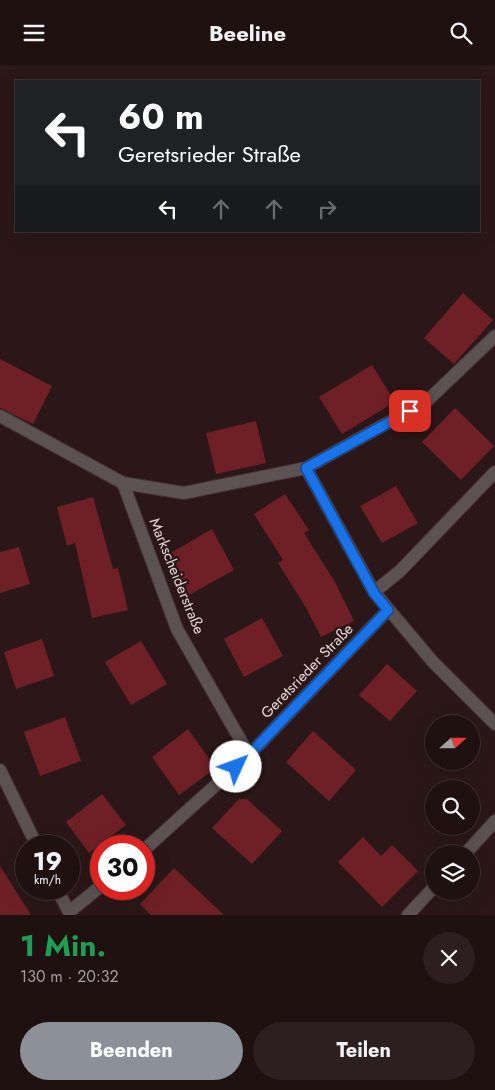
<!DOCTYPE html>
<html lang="de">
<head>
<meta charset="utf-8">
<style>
  :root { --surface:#201111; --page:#2d1f1f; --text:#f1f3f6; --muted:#a29d9f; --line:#3d3131; --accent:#8c9099 }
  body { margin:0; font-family:Jost,sans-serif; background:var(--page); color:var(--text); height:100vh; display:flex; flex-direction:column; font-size:19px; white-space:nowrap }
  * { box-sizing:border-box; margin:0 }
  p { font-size:16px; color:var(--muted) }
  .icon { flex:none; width:28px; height:28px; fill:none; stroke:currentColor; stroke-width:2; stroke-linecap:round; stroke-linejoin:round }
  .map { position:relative; height:850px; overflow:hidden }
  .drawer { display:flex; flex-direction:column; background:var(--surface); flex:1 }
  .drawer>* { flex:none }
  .hud { position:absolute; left:15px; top:15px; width:465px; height:152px; border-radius:0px; box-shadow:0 5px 20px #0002,0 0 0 1px var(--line); background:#202124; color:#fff; overflow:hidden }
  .needle { width:32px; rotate:69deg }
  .buttons { position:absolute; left:425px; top:650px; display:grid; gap:10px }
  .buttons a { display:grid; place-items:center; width:55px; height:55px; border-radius:50%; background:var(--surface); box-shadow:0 5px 20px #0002,0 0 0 1px var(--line); font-size:25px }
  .speed { position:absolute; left:15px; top:770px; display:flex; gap:10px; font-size:25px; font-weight:700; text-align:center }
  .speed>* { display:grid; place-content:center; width:65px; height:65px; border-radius:50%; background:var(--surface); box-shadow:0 5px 20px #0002,0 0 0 1px var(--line); line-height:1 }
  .speed small { font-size:12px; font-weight:400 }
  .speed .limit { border:8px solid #d22; background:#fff; color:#111 }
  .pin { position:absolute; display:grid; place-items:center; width:42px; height:42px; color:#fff; margin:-21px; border-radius:10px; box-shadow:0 2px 8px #0006 }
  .me { position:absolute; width:55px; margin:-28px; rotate:47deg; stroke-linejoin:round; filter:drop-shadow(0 0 4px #0008) }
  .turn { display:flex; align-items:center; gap:18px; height:105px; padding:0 20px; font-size:22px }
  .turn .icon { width:65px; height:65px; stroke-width:2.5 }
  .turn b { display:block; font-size:35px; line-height:42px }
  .lanes { display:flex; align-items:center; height:48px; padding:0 20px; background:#0003; justify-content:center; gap:25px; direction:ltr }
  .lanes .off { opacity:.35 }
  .round { display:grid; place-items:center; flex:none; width:52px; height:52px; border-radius:26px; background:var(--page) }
  .head { display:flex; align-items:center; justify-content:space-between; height:85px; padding:0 20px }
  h1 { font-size:30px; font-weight:700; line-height:38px; color:#1e9e55 }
  .cta { display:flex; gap:10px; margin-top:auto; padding:10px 20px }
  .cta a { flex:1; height:58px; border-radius:30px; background:var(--accent); color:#fff; font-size:20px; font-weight:700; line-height:58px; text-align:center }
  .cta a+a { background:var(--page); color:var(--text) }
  header { display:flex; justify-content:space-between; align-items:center; height:65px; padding:0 20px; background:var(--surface); font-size:22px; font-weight:700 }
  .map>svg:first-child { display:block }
  .building { fill:#6f2026 }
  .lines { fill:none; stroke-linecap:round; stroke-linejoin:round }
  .minor-casing { stroke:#453232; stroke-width:14 }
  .minor { stroke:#5c5251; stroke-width:12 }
  .route-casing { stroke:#114b97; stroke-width:12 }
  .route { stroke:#1a73e8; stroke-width:9 }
  .labels { text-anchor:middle; stroke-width:5; stroke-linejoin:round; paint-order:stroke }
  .street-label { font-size:15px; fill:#e4d6d5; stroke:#2b1717 }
</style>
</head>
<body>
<header><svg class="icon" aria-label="menu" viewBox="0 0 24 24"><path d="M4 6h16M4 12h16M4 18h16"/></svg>Beeline<svg class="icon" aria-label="search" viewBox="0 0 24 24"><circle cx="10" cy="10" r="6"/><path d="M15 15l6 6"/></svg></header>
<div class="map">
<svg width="495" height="850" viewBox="0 0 495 850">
  <rect width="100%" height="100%" fill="#2b1717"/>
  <!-- building -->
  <path class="building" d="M463 228 493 255 454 299 424 273Z
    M0 294 52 321 33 359 0 343Z
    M372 300 395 337 342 369 319 332Z
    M455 343 494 381 461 415 422 377Z
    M256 356 266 398 216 409 206 368Z
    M396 421 418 458 382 478 360 441Z
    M285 429 309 465 304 468 335 517 354 556 321 572 305 541 278 498 283 495 254 449Z
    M93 432 113 504 118 503 128 545 92 553 75 478 67 481 57 442Z
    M212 464 234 505 189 530 167 490Z
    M19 482 30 519 0 528V487Z
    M262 553 283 591 244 612 224 574Z
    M42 574 54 611 16 624 4 587Z
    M141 576 167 619 131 640 105 597Z
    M387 599 417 626 390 656 359 630Z
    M65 652 81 696 40 711 24 667Z
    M188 664 216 703 179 730 152 692Z
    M313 666 356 705 329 736 286 697Z
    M102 729 126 760 89 788 66 757Z
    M239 734H247L282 766 252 799 212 763Z
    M363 772 381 791 392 780 418 806 382 842 338 797Z
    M0 801 31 850H0Z
    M174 803 224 850H151L140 839Z"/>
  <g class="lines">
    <!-- minor casing -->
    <g class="minor-casing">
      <path id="minor" d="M0 351 123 418 177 564 249 690 144 785
        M306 403 374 527 433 597 495 659
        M123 418 184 428 306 403 427 336 495 271
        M374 527 400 506 495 407
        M249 690 388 545
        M0 705 37 781
        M465 789 495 756
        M57 824 69 847 101 821
        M408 850 434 822"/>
    </g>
    <!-- minor -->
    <use href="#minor" class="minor"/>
  </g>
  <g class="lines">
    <!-- route casing -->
    <g class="route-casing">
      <path id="route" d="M236 702 249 690 388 545 374 528 306 403 410 346"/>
    </g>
    <!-- route -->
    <use href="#route" class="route"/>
  </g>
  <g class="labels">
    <!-- street labels -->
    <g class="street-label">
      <text transform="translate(177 511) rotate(68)" y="5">Markscheiderstraße</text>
      <text transform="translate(307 606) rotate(-46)" y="5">Geretsrieder Straße</text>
    </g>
  </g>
</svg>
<div class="buttons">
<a><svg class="needle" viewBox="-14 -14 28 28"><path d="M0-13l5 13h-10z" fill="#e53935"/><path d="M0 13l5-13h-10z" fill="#a29d9f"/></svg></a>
<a><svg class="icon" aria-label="search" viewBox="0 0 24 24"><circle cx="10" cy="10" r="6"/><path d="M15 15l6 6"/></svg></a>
<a><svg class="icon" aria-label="layers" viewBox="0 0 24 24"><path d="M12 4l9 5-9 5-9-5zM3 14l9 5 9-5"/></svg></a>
</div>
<div class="speed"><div>19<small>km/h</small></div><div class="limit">30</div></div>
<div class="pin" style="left:410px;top:346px;background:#d93025"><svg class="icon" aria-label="arrive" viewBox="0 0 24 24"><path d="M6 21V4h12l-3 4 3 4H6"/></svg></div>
<svg class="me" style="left:236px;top:702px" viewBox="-20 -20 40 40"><circle r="19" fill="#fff"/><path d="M0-13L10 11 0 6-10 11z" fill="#1a73e8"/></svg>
<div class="hud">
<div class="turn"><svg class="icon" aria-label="left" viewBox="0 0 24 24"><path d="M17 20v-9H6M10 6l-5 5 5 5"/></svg><div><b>60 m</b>Geretsrieder Straße</div></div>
<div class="lanes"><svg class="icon" aria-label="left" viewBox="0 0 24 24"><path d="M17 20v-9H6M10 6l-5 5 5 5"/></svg><svg class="icon off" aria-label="ahead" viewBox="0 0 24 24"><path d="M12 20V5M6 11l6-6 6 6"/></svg><svg class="icon off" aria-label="ahead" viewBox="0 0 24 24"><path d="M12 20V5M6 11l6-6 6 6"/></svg><svg class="icon off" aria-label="right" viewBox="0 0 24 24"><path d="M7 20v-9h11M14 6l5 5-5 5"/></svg></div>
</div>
</div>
<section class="drawer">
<div class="head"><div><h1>1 Min.</h1><p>130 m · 20:32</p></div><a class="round"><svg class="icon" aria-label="close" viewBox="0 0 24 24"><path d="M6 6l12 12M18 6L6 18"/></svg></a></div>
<div class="cta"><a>Beenden</a><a>Teilen</a></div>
</section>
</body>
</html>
